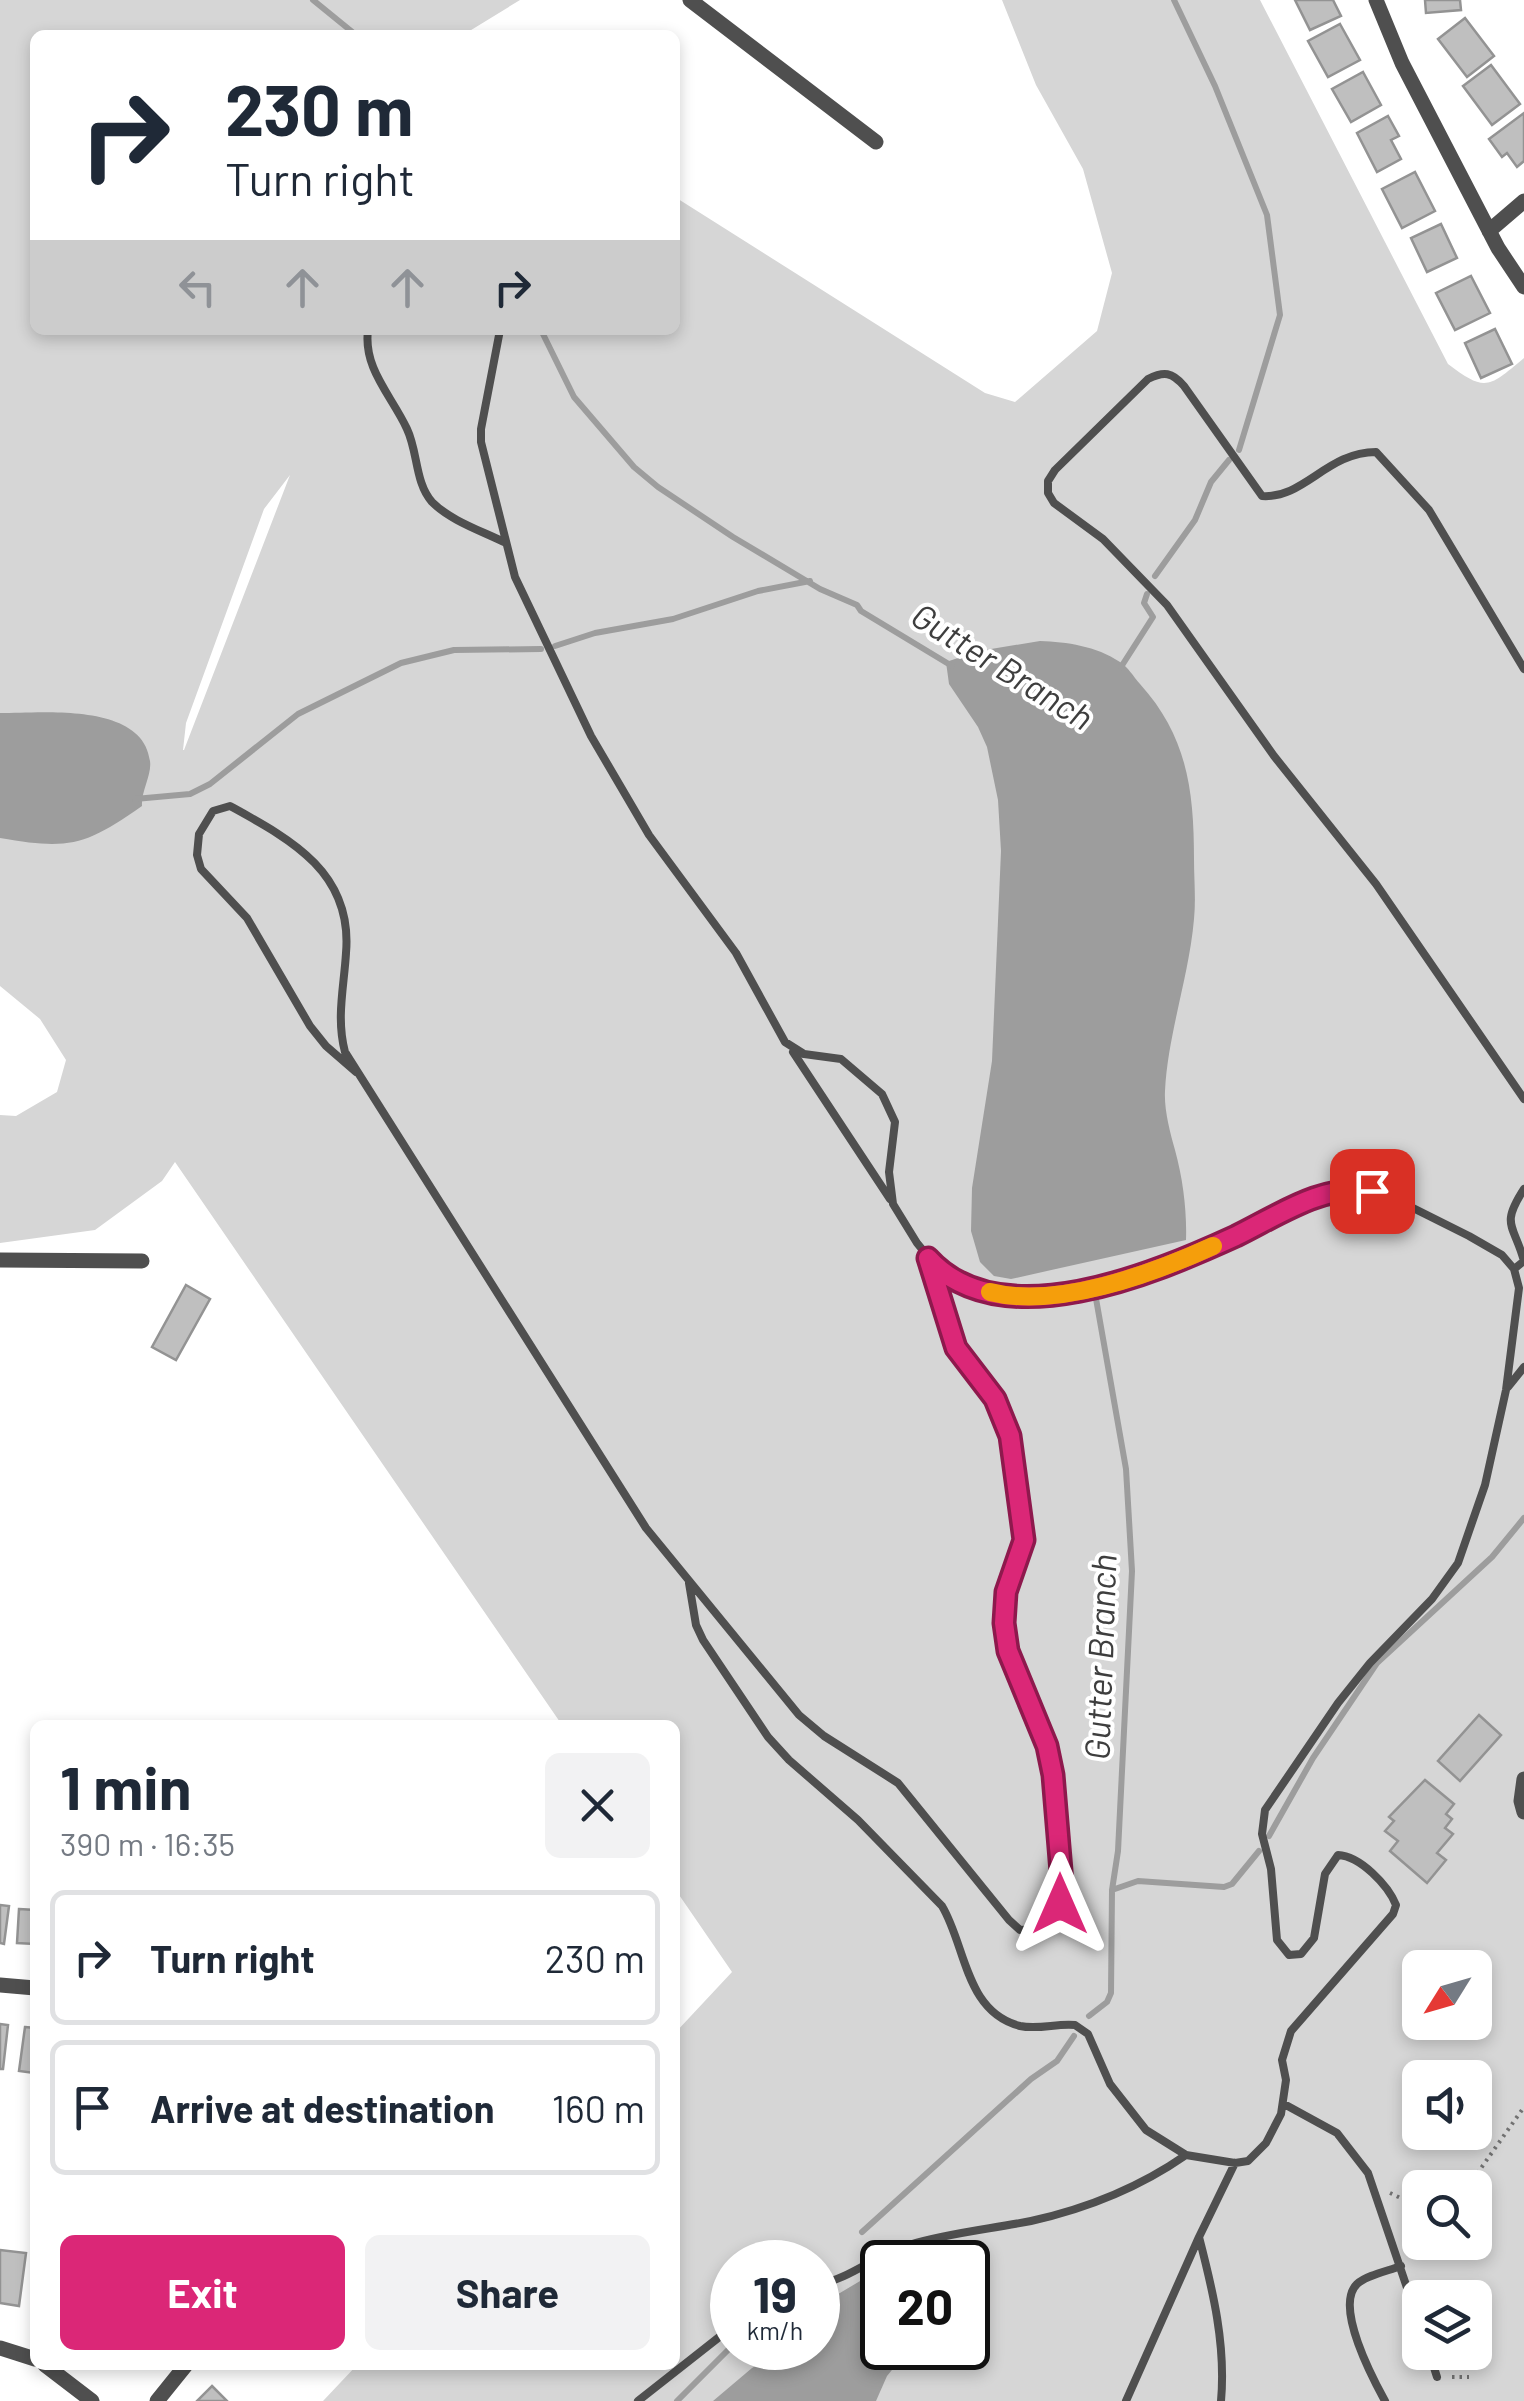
<!DOCTYPE html>
<html lang="en">
<head>
<meta charset="utf-8">
<style>
  :root { --surface:#fff; --page:#f2f2f3; --text:#1f2937; --muted:#747a83; --line:#e0e1e3; --accent:#db2777 }
  body { margin:0; font-family:Barlow,sans-serif; background:var(--page); color:var(--text); height:100vh; display:flex; flex-direction:column; font-size:38px; white-space:nowrap }
  * { box-sizing:border-box; margin:0 }
  p { font-size:32px; color:var(--muted) }
  .icon { flex:none; width:55px; height:55px; fill:none; stroke:currentColor; stroke-width:2; stroke-linecap:round; stroke-linejoin:round }
  .map { position:relative; flex:1; overflow:hidden }
  .panel { position:absolute; left:30px; top:1720px; width:650px; height:650px; display:flex; flex-direction:column; background:var(--surface); border-radius:15px; box-shadow:0 5px 15px #0003 }
  .panel>* { flex:none }
  .hud { position:absolute; left:30px; top:30px; width:650px; height:305px; border-radius:15px; box-shadow:0 5px 15px #0003; background:#fff; color:var(--text); overflow:hidden }
  .needle { width:65px; rotate:233deg }
  .fabs { position:absolute; left:1402px; top:1950px; display:grid; gap:20px }
  .fabs a { display:grid; place-items:center; width:90px; height:90px; border-radius:15px; background:var(--surface); box-shadow:0 5px 15px #0003; font-size:50px }
  .speed { position:absolute; left:710px; top:2240px; display:flex; gap:20px; font-size:50px; font-weight:700; text-align:center }
  .speed>* { display:grid; place-content:center; width:130px; height:130px; border-radius:50%; background:var(--surface); box-shadow:0 5px 15px #0003; line-height:1 }
  .speed small { font-size:25px; font-weight:400 }
  .speed .limit { border:5px solid #111; border-radius:15px; background:#fff; color:#111 }
  .pin { position:absolute; display:grid; place-items:center; width:85px; height:85px; color:#fff; margin:-42px; border-radius:20px; box-shadow:0 5px 15px #0006 }
  .me { position:absolute; width:110px; margin:-55px; rotate:0deg; stroke-linejoin:round; filter:drop-shadow(0 0 8px #0008) }
  .turn { display:flex; align-items:center; gap:35px; height:210px; padding:0 30px; font-size:45px }
  .turn .icon { width:130px; height:130px; stroke-width:2.5 }
  .turn b { display:block; font-size:70px; line-height:85px }
  .lanes { display:flex; align-items:center; height:95px; padding:0 30px; background:#0003; justify-content:center; gap:50px; direction:ltr }
  .lanes .off { opacity:.35 }
  .round { display:grid; place-items:center; flex:none; width:105px; height:105px; border-radius:15px; background:var(--page) }
  .summary { display:flex; align-items:center; justify-content:space-between; height:170px; padding:0 30px }
  h1 { font-size:60px; font-weight:700; line-height:75px }
  .action { display:flex; gap:20px; margin-top:auto; padding:20px 30px }
  .action a { flex:1; height:115px; border-radius:15px; background:var(--accent); color:#fff; font-size:40px; font-weight:700; line-height:115px; text-align:center }
  .action a+a { background:var(--page); color:var(--text) }
  ul { padding:0; list-style:none }
  li { display:flex; align-items:center; gap:30px; height:135px; margin:0 20px 15px; padding:0 10px; border:5px solid var(--line); border-radius:15px }
  li div { flex:1 }
  li b { display:block; font-size:38px }
  li em { font-style:normal }
  .map>svg:first-child { display:block }
  .green { fill:#d6d6d6; fill-rule:evenodd }
  .water { fill:#9d9d9d }
  .lines { fill:none; stroke-linecap:round; stroke-linejoin:round }
  .stream { stroke:#9d9d9d; stroke-width:6 }
  .building { fill:#bfbfbf; stroke:#939393; stroke-width:2.5 }
  .path { stroke:#717171; stroke-width:4; stroke-dasharray:2.5 5; stroke-linecap:butt }
  .service { stroke:#4f4f4f; stroke-width:8 }
  .minor { stroke:#4f4f4f; stroke-width:15 }
  .route-casing { stroke:#8e194d; stroke-width:25 }
  .route { stroke:#db2777; stroke-width:18 }
  .slow { stroke:#f59e0b; stroke-width:18 }
  .labels { text-anchor:middle; stroke-width:8; stroke-linejoin:round; paint-order:stroke }
  .water-label { font-size:35px; font-style:italic; fill:#3e3e3e; stroke:#fff }
</style>
</head>
<body>
<div class="map">
<svg width="1524" height="2401" viewBox="0 0 1524 2401">
  <rect width="100%" height="100%" fill="#fff"/>
  <!-- green -->
  <path class="green" d="M0 0H520L463 35H35V330H675V197L985 393 1015 402 1097 331 1112 273 1083 169 1036 85 1002 0H1260L1448 364C1486 393 1489 387 1524 358V2401H323L357 2365H675V2033L732 1972 675 1889V1725H562L175 1162 162 1181 95 1230 0 1243V1115L16 1116 57 1092 66 1060 40 1019 0 986ZM290 475 184 750H183L186 723 264 509ZM1420 1968H1475V2022H1420ZM1420 2078H1475V2132H1420ZM1420 2188H1475V2242H1420ZM732 2262H818V2348H732ZM882 2262H968V2348H882ZM1420 2298H1475V2352H1420Z"/>
  <!-- water -->
  <path class="water" d="M1040 641C1067 642 1096 646 1120 662 1128 667 1133 676 1140 684 1187 736 1194 790 1194 859 1194 879 1196 899 1194 919 1189 977 1168 1033 1165 1091 1164 1110 1170 1132 1175 1150 1183 1179 1187 1211 1186 1240L1011 1279 994 1276 980 1262 971 1231 972 1188 992 1061 1001 851 998 800 987 747 978 727 949 684 946 662 979 651Z
    M0 713C42 713 143 702 150 761 152 775 141 791 142 806 85 846 69 850 0 838Z
    M882 2268V2348H910L887 2376 876 2401H713L752 2368 773 2356 779 2348H818V2306Z
    M968 2279 982 2310 968 2326Z"/>
  <g class="lines">
    <!-- stream -->
    <path class="stream" d="M313 0 356 35
      M1174 0 1215 86 1267 215 1280 315 1239 450
      M541 330 574 397 634 467 658 487 733 537 820 589 857 605 861 611 952 666
      M1155 576 1195 520 1211 482 1229 460
      M555 646 595 633 673 619 758 591 810 581
      M1121 667 1153 617 1144 603 1147 594
      M135 799 190 794 210 784 298 714 401 663 454 650 541 649
      M1269 1836 1313 1758 1377 1663 1492 1557 1524 1518
      M1112 1890 1138 1881 1224 1887 1232 1884 1259 1851
      M1089 2016 1107 2002 1111 1993 1112 1890 1118 1851 1132 1571 1126 1469 1095 1293
      M862 2232 1031 2079 1057 2061 1074 2036
      M677 2401 732 2346"/>
  </g>
  <!-- building -->
  <path class="building" d="M1295 0H1333L1341 16 1310 30Z
    M1425 0H1460L1461 10 1426 13Z
    M1465 18 1494 56 1467 77 1438 39Z
    M1340 24 1360 60 1328 77 1308 41Z
    M1491 65 1520 104 1492 125 1463 86Z
    M1363 72 1381 105 1351 122 1332 89Z
    M1524 113V161L1517 167 1507 153 1502 157 1489 139Z
    M1388 116 1399 136 1391 140 1401 159 1377 172 1357 133Z
    M1415 172 1435 211 1402 228 1382 189Z
    M1441 224 1457 258 1427 272 1411 238Z
    M1471 276 1490 313 1455 330 1436 293Z
    M1495 329 1512 364 1481 378 1465 343Z
    M186 1285 210 1299 176 1360 152 1347Z
    M1479 1715 1501 1735 1460 1781 1438 1761Z
    M1425 1780 1454 1804 1446 1814 1452 1819 1445 1828 1453 1834 1437 1853 1446 1860 1427 1883 1390 1851 1398 1841 1385 1831 1394 1821 1389 1817Z
    M0 1905 9 1906 4 1944 0 1943Z
    M19 1909 35 1910V1944L17 1943Z
    M0 2024 8 2025 3 2069H0Z
    M25 2027 35 2028V2073L19 2071Z
    M0 2250 26 2253 19 2306 0 2303Z
    M212 2386 227 2401H197Z"/>
  <g class="lines">
    <!-- path -->
    <path class="path" d="M1460 2188 1479 2171 1524 2107
      M1390 2193 1407 2201 1420 2202
      M1418 2283 1443 2294
      M1452 2377H1469"/>
    <!-- service -->
    <path class="service" d="M368 330C363 369 392 396 407 429 418 452 415 483 432 502 451 521 482 531 506 543
      M500 330 481 429V442L515 577 591 736 649 835 736 953 785 1042 804 1054 841 1059 882 1094 895 1122 889 1172 893 1204 917 1243 940 1271 952 1280 997 1294 1052 1295 1085 1289 1157 1270 1314 1198 1357 1189 1383 1193 1469 1236 1502 1255 1514 1269 1519 1288 1506 1390 1485 1485 1458 1563 1432 1599 1370 1663 1338 1703 1265 1810 1262 1834 1271 1869 1277 1940 1289 1955 1301 1954 1314 1938 1325 1874 1338 1855C1360 1856 1388 1885 1396 1905L1393 1914 1291 2031 1282 2060 1286 2080 1281 2114 1266 2143 1248 2161 1235 2163 1186 2155 1146 2130 1110 2084 1088 2034 1075 2025C1057 2023 1039 2030 1020 2026 965 2012 966 1946 942 1906L858 1820 789 1760 768 1737 703 1640 696 1625 689 1583
      M1524 669 1429 510 1376 452C1327 452 1304 499 1262 496L1184 386C1172 372 1164 371 1148 379L1055 470 1048 481V493L1054 503 1103 539 1167 605 1274 756 1376 884 1524 1099
      M793 1052 890 1199
      M356 1072 326 1046 310 1026 247 918 201 869 197 855 199 834 213 811 230 806C290 839 353 872 346 953 344 987 336 1018 345 1052L646 1528 799 1715 824 1736 898 1783 1009 1920 1020 1930 1038 1929 1046 1924 1060 1904 1062 1883 1053 1775 1047 1746 1008 1651 1004 1623 1006 1592 1024 1540 1010 1436 995 1399 956 1347 930 1262
      M1514 1269 1524 1261C1514 1224 1500 1226 1524 1189
      M1508 1387 1524 1367
      M1284 2104 1337 2133 1368 2173 1420 2326
      M818 2285C851 2278 877 2254 909 2245 948 2233 991 2229 1031 2221 1085 2209 1140 2187 1186 2155
      M1429 2352 1437 2377
      M638 2401 732 2327
      M1126 2401 1199 2237
      M1221 2401C1226 2345 1213 2291 1199 2237L1235 2163
      M1385 2401C1373 2379 1334 2306 1357 2284 1367 2275 1388 2271 1401 2266"/>
    <!-- minor -->
    <path class="minor" d="M690 0 876 142
      M1376 0 1402 63 1498 248 1524 287
      M1489 231 1524 201
      M0 1260 142 1261
      M1524 1779 1521 1801 1524 1812
      M0 1985 35 1988
      M0 2348 35 2359
      M45 2365 92 2401
      M157 2401 186 2365"/>
  </g>
  <g class="lines">
    <!-- route casing -->
    <g class="route-casing">
      <path id="route" d="M1060 1904 1062 1883 1053 1775 1047 1746 1008 1651 1004 1623 1006 1592 1024 1540 1010 1436 995 1399 956 1348 928 1258C1001 1339 1155 1273 1236 1236 1279 1215 1322 1184 1372 1191"/>
    </g>
    <!-- route -->
    <use href="#route" class="route"/>
    <!-- slow -->
    <path class="slow" d="M990 1292C1057 1309 1152 1274 1213 1246"/>
  </g>
  <g class="labels">
    <!-- water labels -->
    <g class="water-label">
      <text transform="translate(1002 667) rotate(32)" y="12">Gutter Branch</text>
      <text transform="translate(1101 1657) rotate(-88)" y="12">Gutter Branch</text>
    </g>
  </g>
</svg>
<div class="fabs">
<a><svg class="needle" viewBox="-14 -14 28 28"><path d="M0-13l5 13h-10z" fill="#e53935"/><path d="M0 13l5-13h-10z" fill="#747a83"/></svg></a>
<a><svg class="icon" aria-label="sound" viewBox="0 0 24 24"><path d="M4 9h4l5-4v14l-5-4H4zM17 9q2 3 0 6"/></svg></a>
<a><svg class="icon" aria-label="search" viewBox="0 0 24 24"><circle cx="10" cy="10" r="6"/><path d="M15 15l6 6"/></svg></a>
<a><svg class="icon" aria-label="layers" viewBox="0 0 24 24"><path d="M12 4l9 5-9 5-9-5zM3 14l9 5 9-5"/></svg></a>
</div>
<div class="speed"><div>19<small>km/h</small></div><div class="limit">20</div></div>
<div class="pin" style="left:1372px;top:1191px;background:#d93025"><svg class="icon" aria-label="arrive" viewBox="0 0 24 24"><path d="M6 21V4h12l-3 4 3 4H6"/></svg></div>
<svg class="me" style="left:1060px;top:1904px" viewBox="-20 -20 40 40"><path d="M0-17L14 15 0 8-14 15z" fill="#db2777" stroke="#fff" stroke-width="4"/></svg>
<div class="hud">
<div class="turn"><svg class="icon" aria-label="right" viewBox="0 0 24 24"><path d="M7 20v-9h11M14 6l5 5-5 5"/></svg><div><b>230 m</b>Turn right</div></div>
<div class="lanes"><svg class="icon off" aria-label="left" viewBox="0 0 24 24"><path d="M17 20v-9H6M10 6l-5 5 5 5"/></svg><svg class="icon off" aria-label="ahead" viewBox="0 0 24 24"><path d="M12 20V5M6 11l6-6 6 6"/></svg><svg class="icon off" aria-label="ahead" viewBox="0 0 24 24"><path d="M12 20V5M6 11l6-6 6 6"/></svg><svg class="icon" aria-label="right" viewBox="0 0 24 24"><path d="M7 20v-9h11M14 6l5 5-5 5"/></svg></div>
</div>
<section class="panel">
<div class="summary"><div><h1>1 min</h1><p>390 m · 16:35</p></div><a class="round"><svg class="icon" aria-label="close" viewBox="0 0 24 24"><path d="M6 6l12 12M18 6L6 18"/></svg></a></div>
<ul>
<li><svg class="icon" aria-label="right" viewBox="0 0 24 24"><path d="M7 20v-9h11M14 6l5 5-5 5"/></svg><div><b>Turn right</b></div><em>230 m</em></li>
<li><svg class="icon" aria-label="arrive" viewBox="0 0 24 24"><path d="M6 21V4h12l-3 4 3 4H6"/></svg><div><b>Arrive at destination</b></div><em>160 m</em></li>
</ul>
<div class="action"><a>Exit</a><a>Share</a></div>
</section>
</div>
</body>
</html>
